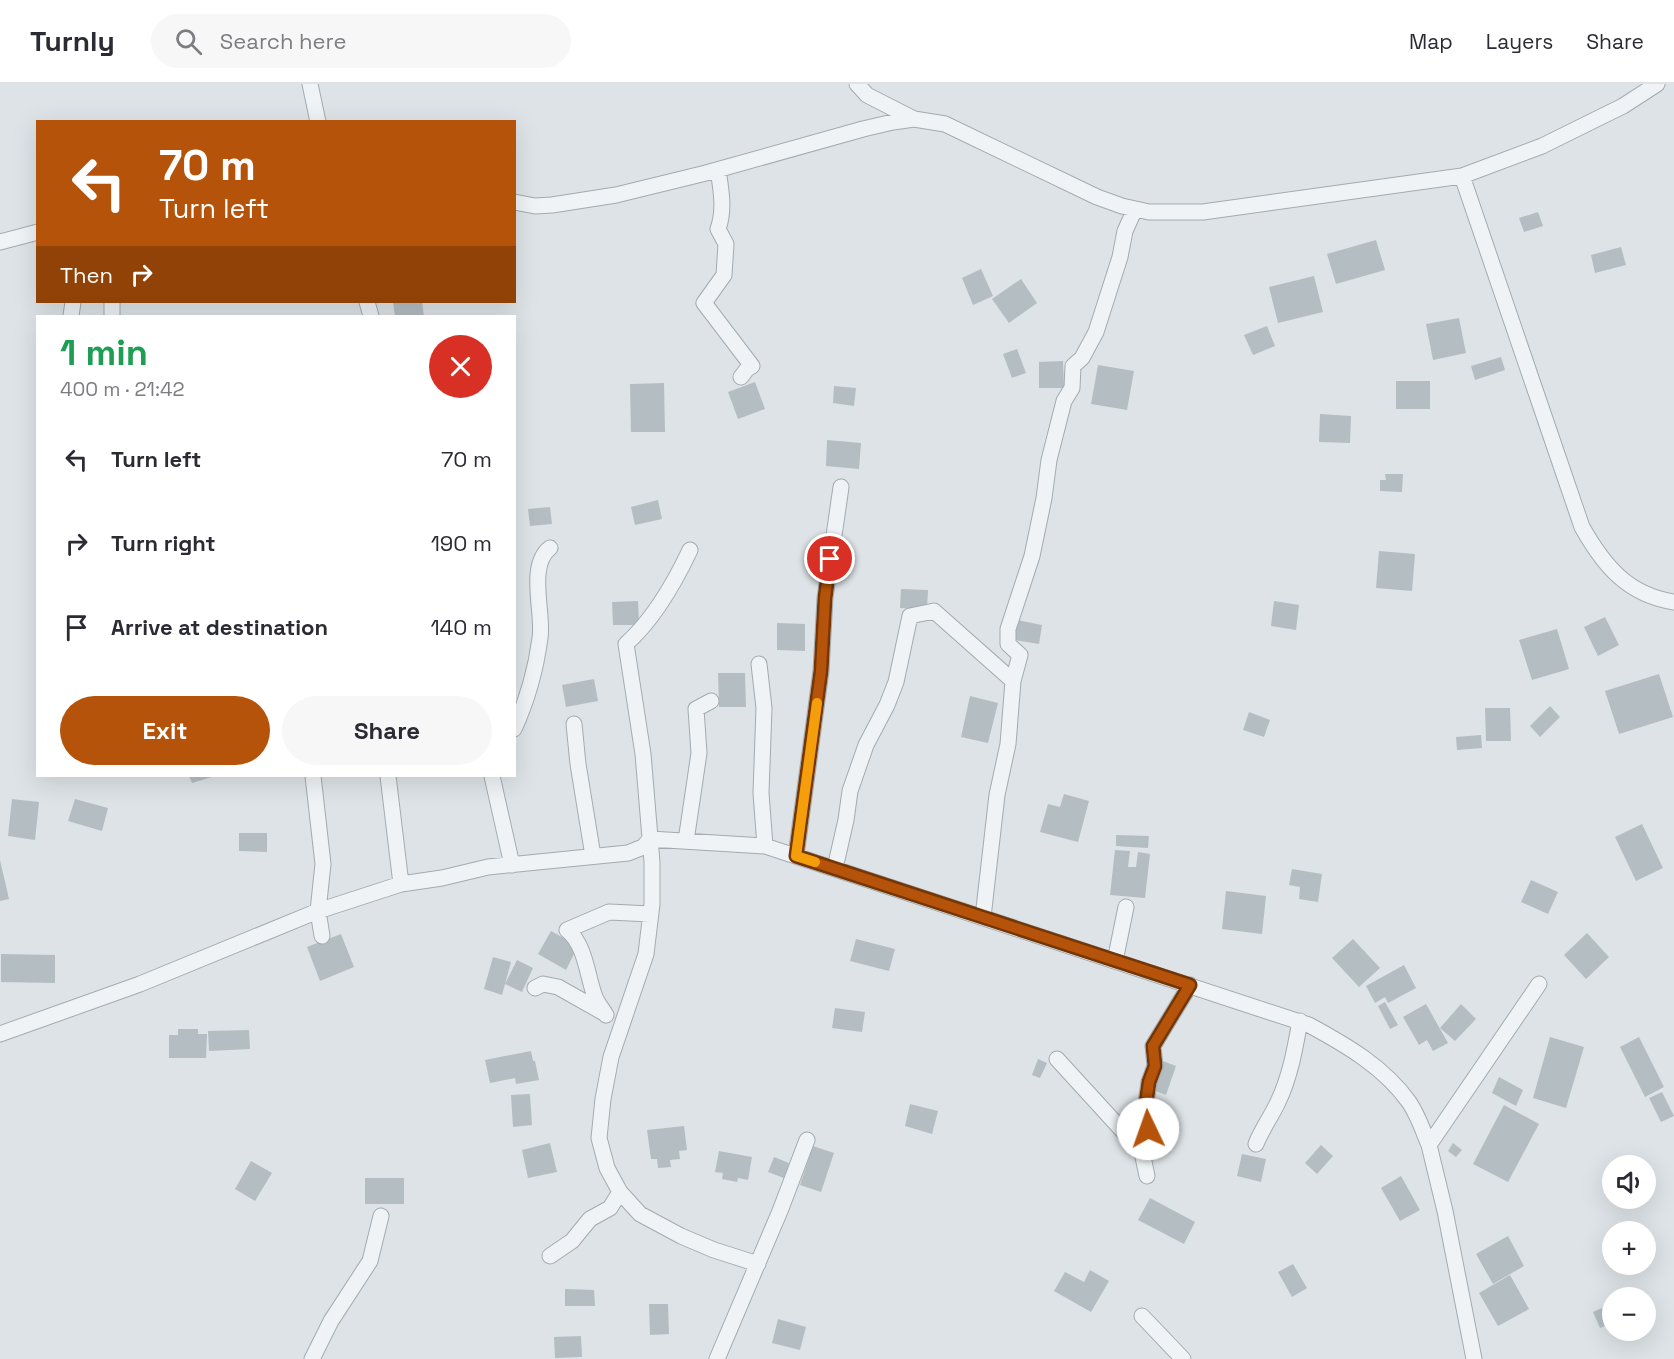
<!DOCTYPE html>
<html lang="en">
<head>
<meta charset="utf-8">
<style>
  :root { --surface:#fff; --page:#f7f7f7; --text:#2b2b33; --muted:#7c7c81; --line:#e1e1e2; --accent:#b45309 }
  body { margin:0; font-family:"Space Grotesk",sans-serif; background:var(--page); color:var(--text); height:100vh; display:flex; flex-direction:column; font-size:22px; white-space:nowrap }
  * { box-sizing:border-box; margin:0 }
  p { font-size:20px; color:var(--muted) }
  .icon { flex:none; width:33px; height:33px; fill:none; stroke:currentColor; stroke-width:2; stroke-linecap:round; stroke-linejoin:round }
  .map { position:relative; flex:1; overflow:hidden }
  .details { position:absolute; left:36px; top:231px; width:480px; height:462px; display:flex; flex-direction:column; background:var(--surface); border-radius:0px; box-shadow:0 6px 24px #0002 }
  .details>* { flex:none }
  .hud { position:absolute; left:36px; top:36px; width:480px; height:183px; border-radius:0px; box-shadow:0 6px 24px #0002; background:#b45309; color:#fff; overflow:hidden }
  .controls { position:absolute; left:1602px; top:1071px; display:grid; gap:12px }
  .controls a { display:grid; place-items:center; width:54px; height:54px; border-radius:50%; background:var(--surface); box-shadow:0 6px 24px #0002; font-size:30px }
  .pin { position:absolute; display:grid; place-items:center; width:51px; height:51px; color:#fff; margin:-26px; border:3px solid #fff; border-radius:50%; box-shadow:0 2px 6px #0007 }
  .me { position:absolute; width:66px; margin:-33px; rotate:357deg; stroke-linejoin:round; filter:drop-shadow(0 0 4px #0008) }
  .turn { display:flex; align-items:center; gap:21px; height:126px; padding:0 24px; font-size:27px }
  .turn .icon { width:78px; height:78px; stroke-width:2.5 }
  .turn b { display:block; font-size:42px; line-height:51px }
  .then { display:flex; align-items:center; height:57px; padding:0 24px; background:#0003; gap:12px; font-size:22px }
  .round { display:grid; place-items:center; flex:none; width:63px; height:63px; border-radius:32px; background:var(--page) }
  .overview { display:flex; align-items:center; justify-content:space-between; height:102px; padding:0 24px }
  h1 { font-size:36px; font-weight:600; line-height:45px; color:#1e9e55 }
  .button { display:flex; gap:12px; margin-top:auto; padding:12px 24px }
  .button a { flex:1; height:69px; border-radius:36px; background:var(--accent); color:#fff; font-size:24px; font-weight:600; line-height:69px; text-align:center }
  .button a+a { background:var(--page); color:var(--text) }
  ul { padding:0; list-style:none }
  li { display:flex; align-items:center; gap:18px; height:84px; padding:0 24px }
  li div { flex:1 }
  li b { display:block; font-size:22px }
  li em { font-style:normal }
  header { display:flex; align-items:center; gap:36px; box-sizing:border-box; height:84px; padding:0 30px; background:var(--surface); border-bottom:2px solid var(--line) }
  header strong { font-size:28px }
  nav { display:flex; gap:33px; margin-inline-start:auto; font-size:21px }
  .search { width:420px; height:54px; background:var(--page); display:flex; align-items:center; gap:15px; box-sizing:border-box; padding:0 21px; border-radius:33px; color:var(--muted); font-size:22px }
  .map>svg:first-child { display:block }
  .building { fill:#b4bec2 }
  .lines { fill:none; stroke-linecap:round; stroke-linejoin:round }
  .minor-casing { stroke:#a3abb0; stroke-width:17 }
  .minor { stroke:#eff3f5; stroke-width:15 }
  .route-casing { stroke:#753606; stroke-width:15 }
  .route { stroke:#b45309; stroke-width:10 }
  .slow { stroke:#f59e0b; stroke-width:10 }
</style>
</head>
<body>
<header>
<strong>Turnly</strong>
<div class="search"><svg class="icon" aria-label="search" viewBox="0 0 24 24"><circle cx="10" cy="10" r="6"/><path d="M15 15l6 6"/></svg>Search here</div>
<nav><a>Map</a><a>Layers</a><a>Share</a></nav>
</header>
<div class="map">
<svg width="1674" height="1275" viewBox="0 0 1674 1275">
  <rect width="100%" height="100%" fill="#dde3e6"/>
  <!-- building -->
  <path class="building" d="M1538 128 1543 142 1524 148 1519 134Z
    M1376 156 1385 186 1336 200 1327 170Z
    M1621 163 1626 181 1595 189 1591 171Z
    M981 185 993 212 973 221 962 194Z
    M1314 192 1323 228 1278 239 1269 203Z
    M1021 195 1037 219 1009 239 992 215Z
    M393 218H422L424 232H395Z
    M1459 234 1466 269 1433 276 1426 240Z
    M1267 242 1275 262 1253 271 1244 251Z
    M1017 265 1026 289 1012 294 1003 270Z
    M1501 273 1505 286 1475 296 1471 282Z
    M1063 277 1064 304H1039V278Z
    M1098 281 1134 287 1127 326 1091 320Z
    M1396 297H1430V325H1396Z
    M755 298 765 325 738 335 728 308Z
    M664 299 665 348H631L630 300Z
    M834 302 856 304 854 322 833 319Z
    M1320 330 1351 332 1350 359 1319 358Z
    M827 356 861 359 859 385 826 382Z
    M1385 390H1403L1402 408 1380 407V396H1386Z
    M658 416 662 435 635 441 631 423Z
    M550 423 552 440 530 442 528 425Z
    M1379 467 1415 470 1412 507 1376 504Z
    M901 505 928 506 927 525 900 524Z
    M638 517 639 541H613L612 518Z
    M1274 517 1299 521 1296 546 1271 542Z
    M1605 533 1619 561 1598 572 1584 543Z
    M1017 536 1042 541 1039 560 1014 556Z
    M777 539 805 540V567L777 566Z
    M1557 545 1569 585 1532 596 1519 556Z
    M718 589H745L746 623H719Z
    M1659 590 1673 633 1619 650 1605 607Z
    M594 595 598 617 566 623 562 601Z
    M970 612 998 619 988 659 961 653Z
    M1550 622 1560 633 1540 653 1530 642Z
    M1485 624H1510L1511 657H1486Z
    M1249 628 1270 636 1264 653 1243 646Z
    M1481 651 1482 664 1457 666 1456 653Z
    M189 692H215L192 699Z
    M1064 710 1089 717 1078 758 1040 748 1048 720 1060 723Z
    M12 715 39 718 35 756 8 752Z
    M75 715 108 724 102 747 68 737Z
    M1642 740 1663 784 1636 797 1615 753Z
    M239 749H267V768L239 767Z
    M1116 751 1149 752 1148 764 1116 762Z
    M1115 766 1130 767 1128 783H1136L1138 768 1150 770 1145 814 1110 811Z
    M0 776 9 815 0 817Z
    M1292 785 1322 790 1318 818 1299 815 1300 803 1289 801Z
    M1531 796 1558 808 1548 830 1521 818Z
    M1226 807 1266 812 1262 850 1222 845Z
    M551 847 578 862 566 886 538 870Z
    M1587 849 1609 873 1586 895 1564 871Z
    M341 850 354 883 320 897 307 863Z
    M856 855 895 865 889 887 850 877Z
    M1353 855 1380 884 1359 903 1332 874Z
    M1 870 55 871V899L1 898Z
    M493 873 511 878 502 911 484 905Z
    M517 876 533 884 522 908 505 900Z
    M1404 881 1416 904 1388 919 1385 913 1375 919 1366 902Z
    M1385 918 1398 941 1390 945 1378 922Z
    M1426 920 1448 959 1433 967 1427 956 1419 961 1403 933Z
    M1461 920 1476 935 1455 957 1440 944Z
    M835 924 865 928 862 948 832 944Z
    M178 945H198V950H207L206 974H169V951H178Z
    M249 946 250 965 209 967 208 947Z
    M1550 953 1584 963 1566 1024 1533 1014Z
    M1639 953 1664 1003 1645 1013 1620 963Z
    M531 967 533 977H535L539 996 516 1000 515 994 490 999 485 976Z
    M1038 975 1047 979 1040 994 1032 991Z
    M1163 977 1176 982 1166 1011 1153 1006Z
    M1499 993 1523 1006 1516 1022 1492 1009Z
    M1662 1008 1674 1032 1661 1038 1649 1014Z
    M530 1010 532 1041 513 1043 511 1011Z
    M910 1020 938 1027 932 1050 905 1042Z
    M1504 1021 1539 1040 1508 1098 1473 1080Z
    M684 1042 687 1066 679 1067 680 1075 670 1076 671 1083 658 1084 657 1075H651L647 1046Z
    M550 1059 557 1088 528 1094 522 1066Z
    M1453 1059 1462 1066 1456 1073 1448 1067Z
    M1321 1061 1333 1072 1317 1090 1305 1079Z
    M813 1062 834 1069 821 1108 800 1101Z
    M719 1067 752 1073 748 1096 738 1094 737 1098 722 1095 723 1089 715 1088Z
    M1242 1070 1266 1075 1261 1098 1237 1092Z
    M774 1073 789 1079 784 1094 768 1088Z
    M251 1077 272 1089 255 1117 235 1105Z
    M1401 1092 1420 1126 1400 1137 1381 1104Z
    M365 1094H404V1120H365Z
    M1150 1114 1195 1138 1184 1160 1138 1136Z
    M1508 1152 1524 1182 1493 1200 1476 1170Z
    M1293 1180 1307 1204 1292 1213 1278 1188Z
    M1090 1186 1109 1197 1091 1228 1054 1207 1065 1188 1084 1198Z
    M1510 1191 1529 1225 1498 1242 1479 1209Z
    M565 1205 594 1206 595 1222H565Z
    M649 1220H668L669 1250 650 1251Z
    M1602 1224 1609 1240 1600 1244 1593 1228Z
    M778 1235 806 1243 800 1266 772 1259Z
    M581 1252 582 1273 555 1274 554 1253Z"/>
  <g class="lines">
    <!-- minor casing -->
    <g class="minor-casing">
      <path id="minor" d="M310 0 318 38
        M857 0 867 11 914 35
        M718 86C721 105 725 126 718 145L726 160 724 191 704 219 752 282 747 285 741 293
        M1462 92 1582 443C1604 482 1628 511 1674 518
        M514 118 535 122 552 121 616 111 706 89 863 45 893 38 914 35 945 40 1097 113 1122 122 1149 128H1203L1462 92 1542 62 1623 22 1657 0
        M0 158 38 148
        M367 218 371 232
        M71 232 73 218
        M112 232V218
        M690 466C674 500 654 535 626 560L643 670 652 778V820L646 870 611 973 603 1015 599 1054 607 1084 620 1108 640 1130 681 1152 714 1166 758 1180
        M759 580 764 624 761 709 765 762
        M574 640 578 680 593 772
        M514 645C527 617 536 584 540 554 544 530 527 481 550 464
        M313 692 323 780 318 827 322 852
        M388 692 401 800
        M492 692 512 781
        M686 757 699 669 696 625 711 617
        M796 772 821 587 825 514 841 403
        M835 784 846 736 850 707 866 661 887 621 896 598 910 532 934 527 1013 597
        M983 833 997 711 1008 660 1013 597 1020 571 1008 560V545L1032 472 1044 414 1049 376 1064 317 1072 304 1073 282 1082 274 1096 248 1120 173 1125 147 1135 125
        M1115 877 1126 823
        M535 904 543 900 558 903 604 929
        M606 931C602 924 596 918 594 910 587 890 585 860 567 846L609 828 651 830
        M0 950 140 900 318 827 401 800 442 794 488 783 628 769 643 763 650 755 765 762 1309 941C1346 961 1384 983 1409 1018 1418 1031 1423 1047 1429 1061
        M1057 975 1142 1068
        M1256 1060C1262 1045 1271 1033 1278 1018 1290 993 1295 965 1300 937
        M1147 1092 1142 1068 1150 1059 1146 1019 1149 998 1155 982 1153 962 1190 901
        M550 1172 572 1157 590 1135 610 1124 620 1108
        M1142 1232 1183 1275
        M312 1275 331 1237 370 1177 381 1132
        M717 1275 780 1127 807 1056
        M1474 1275 1445 1127 1429 1061 1539 900"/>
    </g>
    <!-- minor -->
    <use href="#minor" class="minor"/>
  </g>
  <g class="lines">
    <!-- route casing -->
    <g class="route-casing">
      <path id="route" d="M830 475 825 514 821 587 796 772 1190 901 1153 962 1155 982 1149 998 1146 1019 1148 1045"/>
    </g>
    <!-- route -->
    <use href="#route" class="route"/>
    <!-- slow -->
    <path class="slow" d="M815 778 796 772 817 619"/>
  </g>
</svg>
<div class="controls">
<a><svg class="icon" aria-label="sound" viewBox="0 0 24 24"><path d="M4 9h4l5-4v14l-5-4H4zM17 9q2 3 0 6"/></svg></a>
<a>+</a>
<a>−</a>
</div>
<div class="pin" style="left:830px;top:475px;background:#d93025"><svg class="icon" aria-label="arrive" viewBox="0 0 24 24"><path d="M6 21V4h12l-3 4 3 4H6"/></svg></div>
<svg class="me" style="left:1148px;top:1045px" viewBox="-20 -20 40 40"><circle r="19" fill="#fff"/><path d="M0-13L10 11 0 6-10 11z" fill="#b45309"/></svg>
<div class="hud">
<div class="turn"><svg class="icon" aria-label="left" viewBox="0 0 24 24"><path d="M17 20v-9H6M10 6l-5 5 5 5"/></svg><div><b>70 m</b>Turn left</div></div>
<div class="then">Then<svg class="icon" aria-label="right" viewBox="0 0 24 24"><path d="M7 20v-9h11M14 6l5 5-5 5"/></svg></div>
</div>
<section class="details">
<div class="overview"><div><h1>1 min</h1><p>400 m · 21:42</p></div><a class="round" style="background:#d93025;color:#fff"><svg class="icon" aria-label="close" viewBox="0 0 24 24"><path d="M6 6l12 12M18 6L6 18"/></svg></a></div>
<ul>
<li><svg class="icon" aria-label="left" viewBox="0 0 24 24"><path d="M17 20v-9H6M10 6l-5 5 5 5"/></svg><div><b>Turn left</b></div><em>70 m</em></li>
<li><svg class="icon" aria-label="right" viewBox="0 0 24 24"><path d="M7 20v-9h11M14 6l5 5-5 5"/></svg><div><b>Turn right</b></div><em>190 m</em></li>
<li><svg class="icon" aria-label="arrive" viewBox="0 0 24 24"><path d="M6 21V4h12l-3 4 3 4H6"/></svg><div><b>Arrive at destination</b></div><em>140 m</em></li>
</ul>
<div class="button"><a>Exit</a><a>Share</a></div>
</section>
</div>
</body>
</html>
